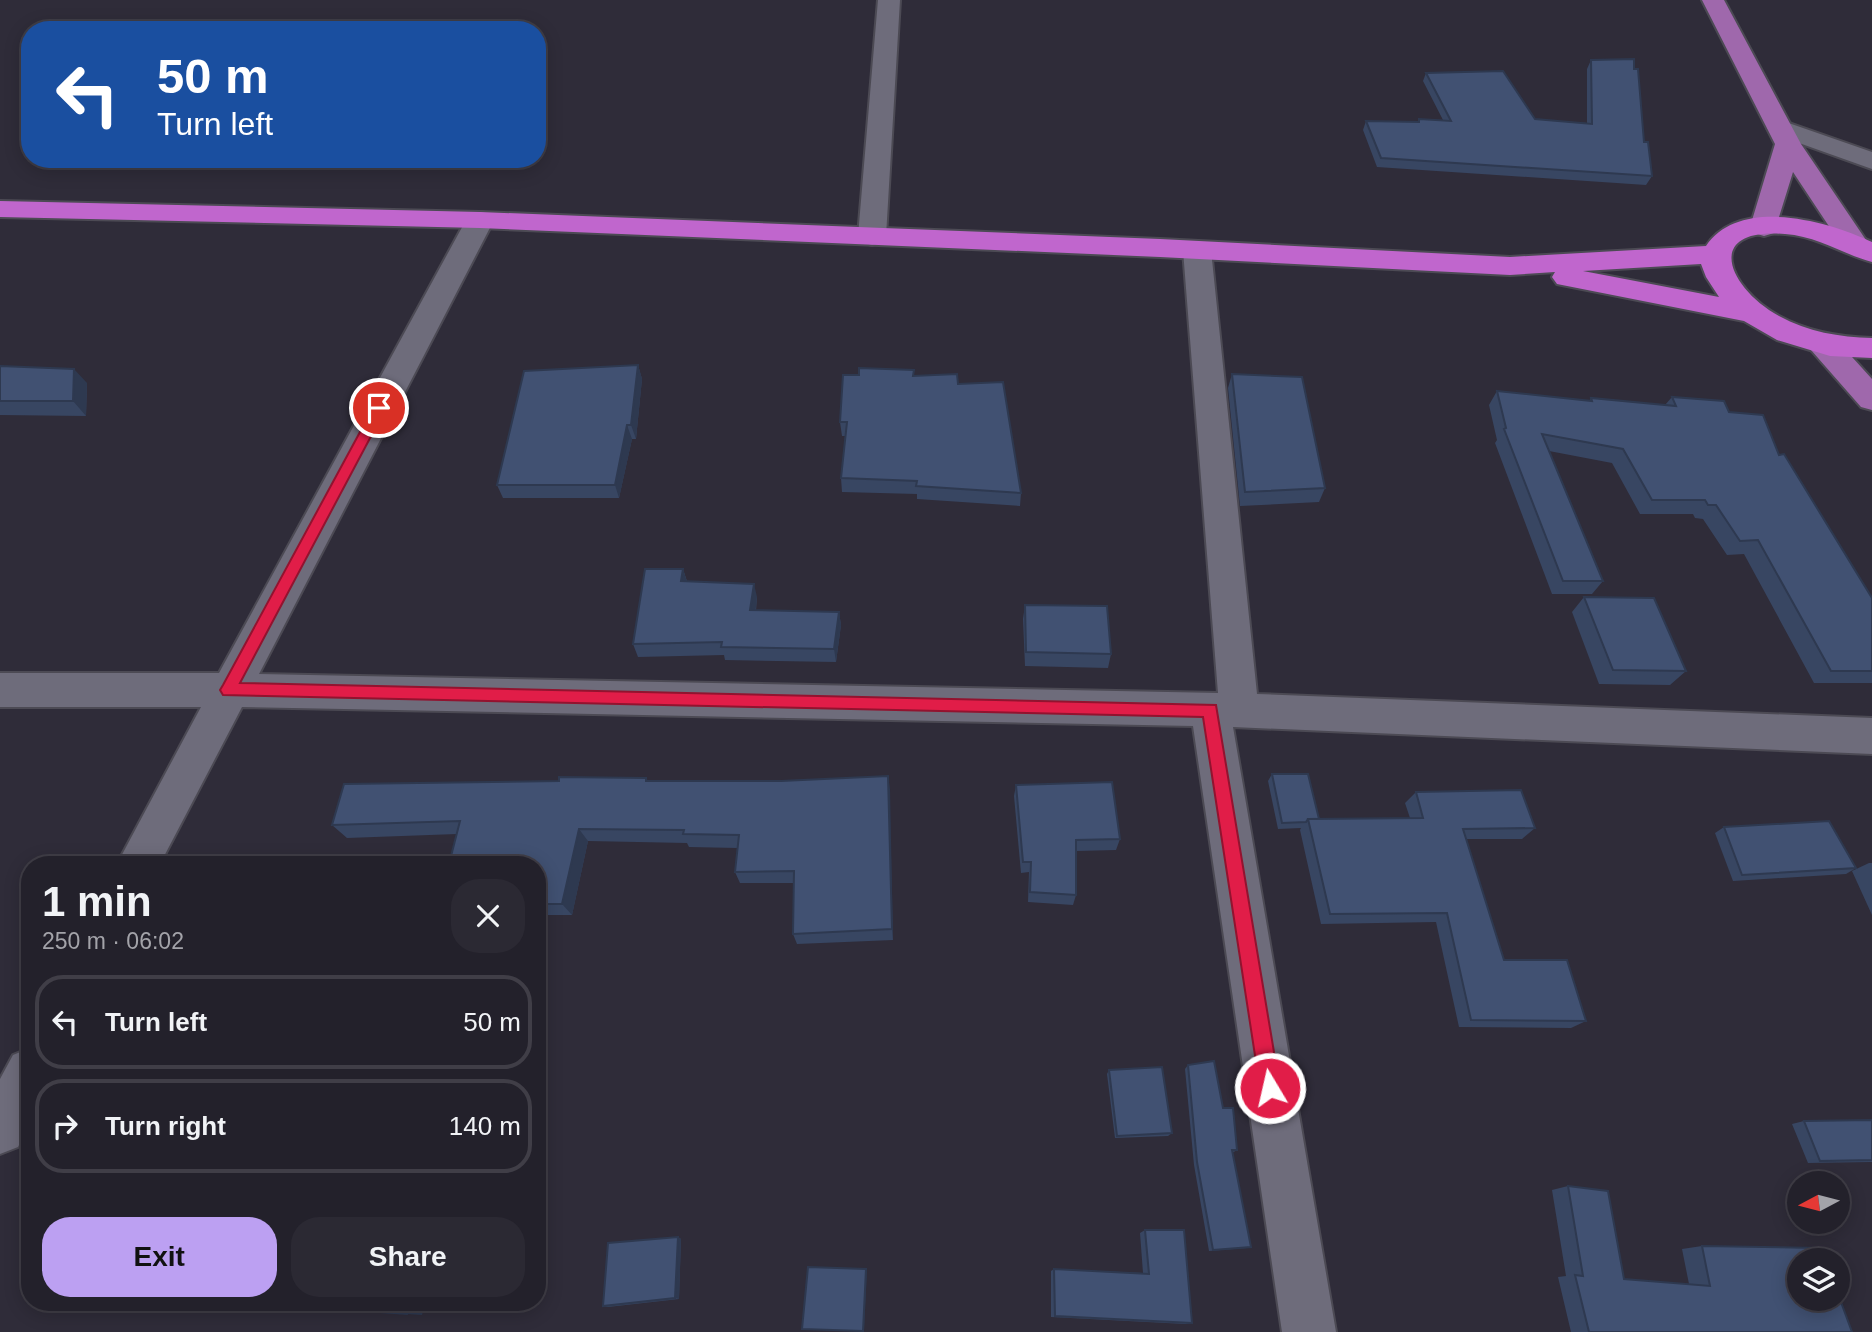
<!DOCTYPE html>
<html lang="en">
<head>
<meta charset="utf-8">
<style>
  :root { --surface:#23212b; --page:#2b2933; --text:#f1f3f6; --muted:#a3a3a9; --line:#403e47; --accent:#bca0f2 }
  body { margin:0; font-family:Helvetica,sans-serif; background:var(--page); color:var(--text); height:100vh; display:flex; flex-direction:column; font-size:26px; white-space:nowrap }
  * { box-sizing:border-box; margin:0 }
  p { font-size:23px; color:var(--muted) }
  .icon { flex:none; width:38px; height:38px; fill:none; stroke:currentColor; stroke-width:2; stroke-linecap:round; stroke-linejoin:round }
  .map { position:relative; flex:1; overflow:hidden }
  .details { position:absolute; left:21px; top:856px; width:525px; height:455px; display:flex; flex-direction:column; background:var(--surface); border-radius:28px; box-shadow:0 4px 18px #0003,0 0 0 2px var(--line) }
  .details>* { flex:none }
  .hud { position:absolute; left:21px; top:21px; width:525px; height:147px; border-radius:28px; box-shadow:0 4px 18px #0003,0 0 0 2px var(--line); background:#1a4fa0; color:#fff; overflow:hidden }
  .needle { width:46px; rotate:263deg }
  .controls { position:absolute; left:1787px; top:1171px; display:grid; gap:14px }
  .controls a { display:grid; place-items:center; width:63px; height:63px; border-radius:50%; background:var(--surface); box-shadow:0 4px 18px #0003,0 0 0 2px var(--line); font-size:35px }
  .pin { position:absolute; display:grid; place-items:center; width:60px; height:60px; color:#fff; margin:-30px; border:4px solid #fff; border-radius:50%; box-shadow:0 2px 7px #0007 }
  .me { position:absolute; width:77px; margin:-38px; rotate:351deg; stroke-linejoin:round; filter:drop-shadow(0 0 5px #0008) }
  .turn { display:flex; align-items:center; gap:24px; height:147px; padding:0 21px; font-size:32px }
  .turn .icon { width:91px; height:91px; stroke-width:2.5 }
  .turn b { display:block; font-size:49px; line-height:60px }
  .round { display:grid; place-items:center; flex:none; width:74px; height:74px; border-radius:28px; background:var(--page) }
  .headline { display:flex; align-items:center; justify-content:space-between; height:119px; padding:0 21px }
  h1 { font-size:42px; font-weight:700; line-height:52px }
  .action { display:flex; gap:14px; margin-top:auto; padding:14px 21px }
  .action a { flex:1; height:80px; border-radius:28px; background:var(--accent); color:#111; font-size:28px; font-weight:700; line-height:80px; text-align:center }
  .action a+a { background:var(--page); color:var(--text) }
  ul { padding:0; list-style:none }
  li { display:flex; align-items:center; gap:21px; height:94px; margin:0 14px 10px; padding:0 7px; border:4px solid var(--line); border-radius:28px }
  li div { flex:1 }
  li b { display:block; font-size:26px }
  li em { font-style:normal }
  .map>svg:first-child { display:block }
  .lines { fill:none; stroke-linecap:round; stroke-linejoin:round }
  .minor-casing { stroke:#4c4a54; stroke-width:4 }
  .major-casing { stroke:#4c4a54; stroke-width:4 }
  .highway-casing { stroke:#4c4a54; stroke-width:4 }
  .minor { fill:#6e6c7b; fill-rule:evenodd }
  .major { fill:#9f68ac; fill-rule:evenodd }
  .highway { fill:#c066cd; fill-rule:evenodd }
  .wall { fill:#384662 }
  .shaded-wall { fill:#2e3950 }
  .building { fill:#415172; stroke:#2e3950; stroke-width:2 }
  .route { fill:#e11d48; stroke:#92132f; stroke-width:2 }
</style>
</head>
<body>
<div class="map">
<svg width="1872" height="1332" viewBox="0 0 1872 1332">
  <rect width="100%" height="100%" fill="#2f2c39"/>
  <g class="lines">
    <!-- minor casing -->
    <g class="minor-casing">
      <path id="minor" d="M878 0H900L886 236 882 242 872 245 862 242 858 236Z
        M1780 120 1872 152V169L1771 133 1767 128 1771 123Z
        M480 212 490 214 494 220 259 674 1218 693 1183 250 1187 244 1197 241 1207 244 1211 250 1257 694 1872 718V754L1233 727 1336 1332H1282L1193 726 242 707 160 864H117L201 707H0V673H219L466 220 470 214Z
        M30 1048V1123L18 1147 0 1154V1079L13 1055Z"/>
    </g>
    <!-- major casing -->
    <g class="major-casing">
      <path id="major" d="M1702 0H1724L1801 144 1868 243 1864 249 1854 252 1844 249 1793 172 1774 233 1764 236 1754 233 1750 227 1775 144Z
        M1822 333 1833 336 1872 379V410L1861 407 1811 350 1807 343 1811 336Z"/>
    </g>
    <!-- highway casing -->
    <g class="highway-casing">
      <path id="highway" d="M0 201 480 212 1160 239 1510 257 1706 246C1740 196 1828 221 1872 242V262C1842 254 1817 236 1785 234 1702 227 1728 288 1779 316 1808 332 1839 337 1872 338V358L1830 356 1777 340 1744 321 1557 284 1552 277 1555 272 1510 275 1160 257 480 228 0 217ZM1701 264 1706 277 1719 297 1583 271Z"/>
    </g>
    <!-- minor -->
    <use href="#minor" class="minor"/>
    <!-- major -->
    <use href="#major" class="major"/>
    <!-- highway -->
    <use href="#highway" class="highway"/>
  </g>
  <!-- wall -->
  <path class="wall" d="M1591 60 1634 69 1644 142 1652 176 1646 185 1377 167 1363 130 1366 121 1418 122 1419 119 1443 120 1423 81 1426 73 1535 119 1587 123V69Z
    M638 365 642 379 636 439H632L619 498H503L497 485Z
    M0 366 87 383 86 416 0 415Z
    M914 370V376L958 384 1021 493 1020 506 917 499V494L842 492 841 478 845 436H842L840 422 859 375Z
    M1232 374 1325 488 1319 502 1240 506 1228 388Z
    M1497 391 1589 401 1591 398 1665 405 1672 397 1729 412 1779 455 1872 598V683H1814L1744 554 1727 555 1703 519 1695 518 1693 514H1640L1612 463 1549 451 1603 581 1592 594H1552L1495 443 1497 440 1489 405Z
    M683 569 687 581 757 597 756 611 839 612 841 625 836 662 725 660 724 655 638 657 633 644Z
    M1584 597 1686 671 1670 685 1599 684 1572 612Z
    M1025 605 1111 654 1108 668 1025 666 1023 619Z
    M1272 774 1319 819 1410 818 1405 803 1416 792 1535 828 1522 839H1466L1504 960 1586 1021 1571 1028 1459 1027 1436 922 1321 924 1300 830 1301 828 1278 829 1268 781Z
    M888 776 893 940 797 944 793 934 794 883H740L735 872 738 848 689 847 687 843 588 841 572 915H537V864L457 834 347 838 332 825 559 781 646 778 648 781H781Z
    M1016 785 1120 839 1116 850 1076 851V895L1073 905 1028 902 1029 872 1021 873 1014 796Z
    M1724 827 1856 868 1846 874 1733 881 1715 833Z
    M1869 863H1872V915L1852 871Z
    M1188 1065 1223 1108 1237 1150 1232 1153 1251 1247 1247 1248 1209 1251 1194 1165 1185 1069Z
    M1109 1070 1172 1133 1168 1136 1115 1138 1107 1074Z
    M1872 1120V1162L1808 1163 1792 1124 1804 1121Z
    M1568 1186 1624 1279 1689 1284 1682 1249 1702 1246 1852 1332H1571L1558 1277 1566 1276 1552 1190Z
    M1145 1230 1192 1323 1185 1324 1051 1317V1271L1054 1269 1143 1273 1140 1233Z
    M678 1237 681 1239 679 1299 608 1307 603 1306Z"/>
  <!-- shaded-wall -->
  <path class="shaded-wall" d="M638 365 642 379 636 439 631 425Z
    M74 369 87 383 86 416 73 401Z
    M627 425 632 439 619 498 615 485Z
    M683 569 687 582 681 581Z
    M754 584 757 597 754 624 750 610Z
    M839 612 841 625 836 662 834 649Z
    M888 776 890 789 893 940 892 929Z
    M579 829 588 841 572 915 562 904Z
    M678 1237 681 1239 679 1299 675 1298Z
    M866 1269 867 1270 864 1331H863Z
    M410 1302H426L422 1315 407 1314Z"/>
  <!-- building -->
  <path class="building" d="M1634 59V69H1638L1644 142H1648L1652 176 1381 158 1366 121 1419 122V119L1451 121 1426 73 1503 71 1535 119 1592 124 1591 60Z
    M638 365 631 425H627L615 485H497L524 371Z
    M0 366 74 369 73 401H0Z
    M859 368 914 370 913 376 957 374 958 384 1003 382 1021 493 916 486 917 481 841 478 847 422H840L843 375H859Z
    M1232 374 1302 377 1325 488 1245 492Z
    M1497 391 1592 401 1591 398 1676 406 1672 397 1724 401 1729 412 1763 415 1779 455 1784 454 1872 598V671H1831L1758 540 1740 541 1716 505H1708L1705 500H1652L1623 449 1542 434 1603 581H1563L1504 429 1506 428Z
    M645 569H683L681 581 754 584 750 610 839 612 834 649 721 647 722 642 633 644Z
    M1584 597 1654 598 1686 671 1613 670Z
    M1025 605 1107 606 1111 654 1026 652Z
    M1272 774H1308L1319 819H1308L1306 822 1282 823Z
    M888 776 892 929 793 934 794 871 735 872 739 835 683 834 684 830 579 829 562 904H537V864H449L460 821 332 825 344 784 559 781V777L646 778V781H781Z
    M1112 782 1120 839 1076 840V895L1030 892 1031 862H1023L1016 785Z
    M1521 790 1535 828 1463 829 1504 960H1567L1586 1021 1471 1020 1447 913 1330 914 1308 819 1423 818 1416 792Z
    M1829 821 1856 868 1742 875 1724 827Z
    M1214 1061 1223 1108H1233L1237 1150H1232L1251 1247 1213 1250 1197 1162 1188 1065Z
    M1162 1067 1172 1133 1117 1136 1109 1070Z
    M1872 1120V1160L1820 1161 1804 1121Z
    M1568 1186 1608 1191 1624 1279 1710 1286 1702 1246 1820 1248 1824 1260H1799V1298H1838V1294L1852 1332H1589L1575 1275 1583 1276Z
    M1145 1230H1184L1192 1323 1055 1316 1054 1269 1149 1274Z
    M678 1237 675 1298 603 1306 608 1243Z
    M808 1267 866 1269 863 1331 802 1329Z
    M272 1302H410L407 1314 271 1304Z"/>
  <!-- route -->
  <path class="route" d="M379 403 386 408 240 683 1216 705 1280 1088 1277 1096 1270 1099 1263 1096 1260 1088 1203 717 223 695 220 690 223 685 373 408Z"/>
</svg>
<div class="controls">
<a><svg class="needle" viewBox="-14 -14 28 28"><path d="M0-13l5 13h-10z" fill="#e53935"/><path d="M0 13l5-13h-10z" fill="#a3a3a9"/></svg></a>
<a><svg class="icon" aria-label="layers" viewBox="0 0 24 24"><path d="M12 4l9 5-9 5-9-5zM3 14l9 5 9-5"/></svg></a>
</div>
<div class="pin" style="left:379px;top:408px;background:#d93025"><svg class="icon" aria-label="arrive" viewBox="0 0 24 24"><path d="M6 21V4h12l-3 4 3 4H6"/></svg></div>
<svg class="me" style="left:1270px;top:1088px" viewBox="-20 -20 40 40"><circle r="17" fill="#e11d48" stroke="#fff" stroke-width="3"/><path d="M0-11L8 9 0 5-8 9z" fill="#fff"/></svg>
<div class="hud">
<div class="turn"><svg class="icon" aria-label="left" viewBox="0 0 24 24"><path d="M17 20v-9H6M10 6l-5 5 5 5"/></svg><div><b>50 m</b>Turn left</div></div>
</div>
<section class="details">
<div class="headline"><div><h1>1 min</h1><p>250 m · 06:02</p></div><a class="round"><svg class="icon" aria-label="close" viewBox="0 0 24 24"><path d="M6 6l12 12M18 6L6 18"/></svg></a></div>
<ul>
<li><svg class="icon" aria-label="left" viewBox="0 0 24 24"><path d="M17 20v-9H6M10 6l-5 5 5 5"/></svg><div><b>Turn left</b></div><em>50 m</em></li>
<li><svg class="icon" aria-label="right" viewBox="0 0 24 24"><path d="M7 20v-9h11M14 6l5 5-5 5"/></svg><div><b>Turn right</b></div><em>140 m</em></li>
</ul>
<div class="action"><a>Exit</a><a>Share</a></div>
</section>
</div>
</body>
</html>
